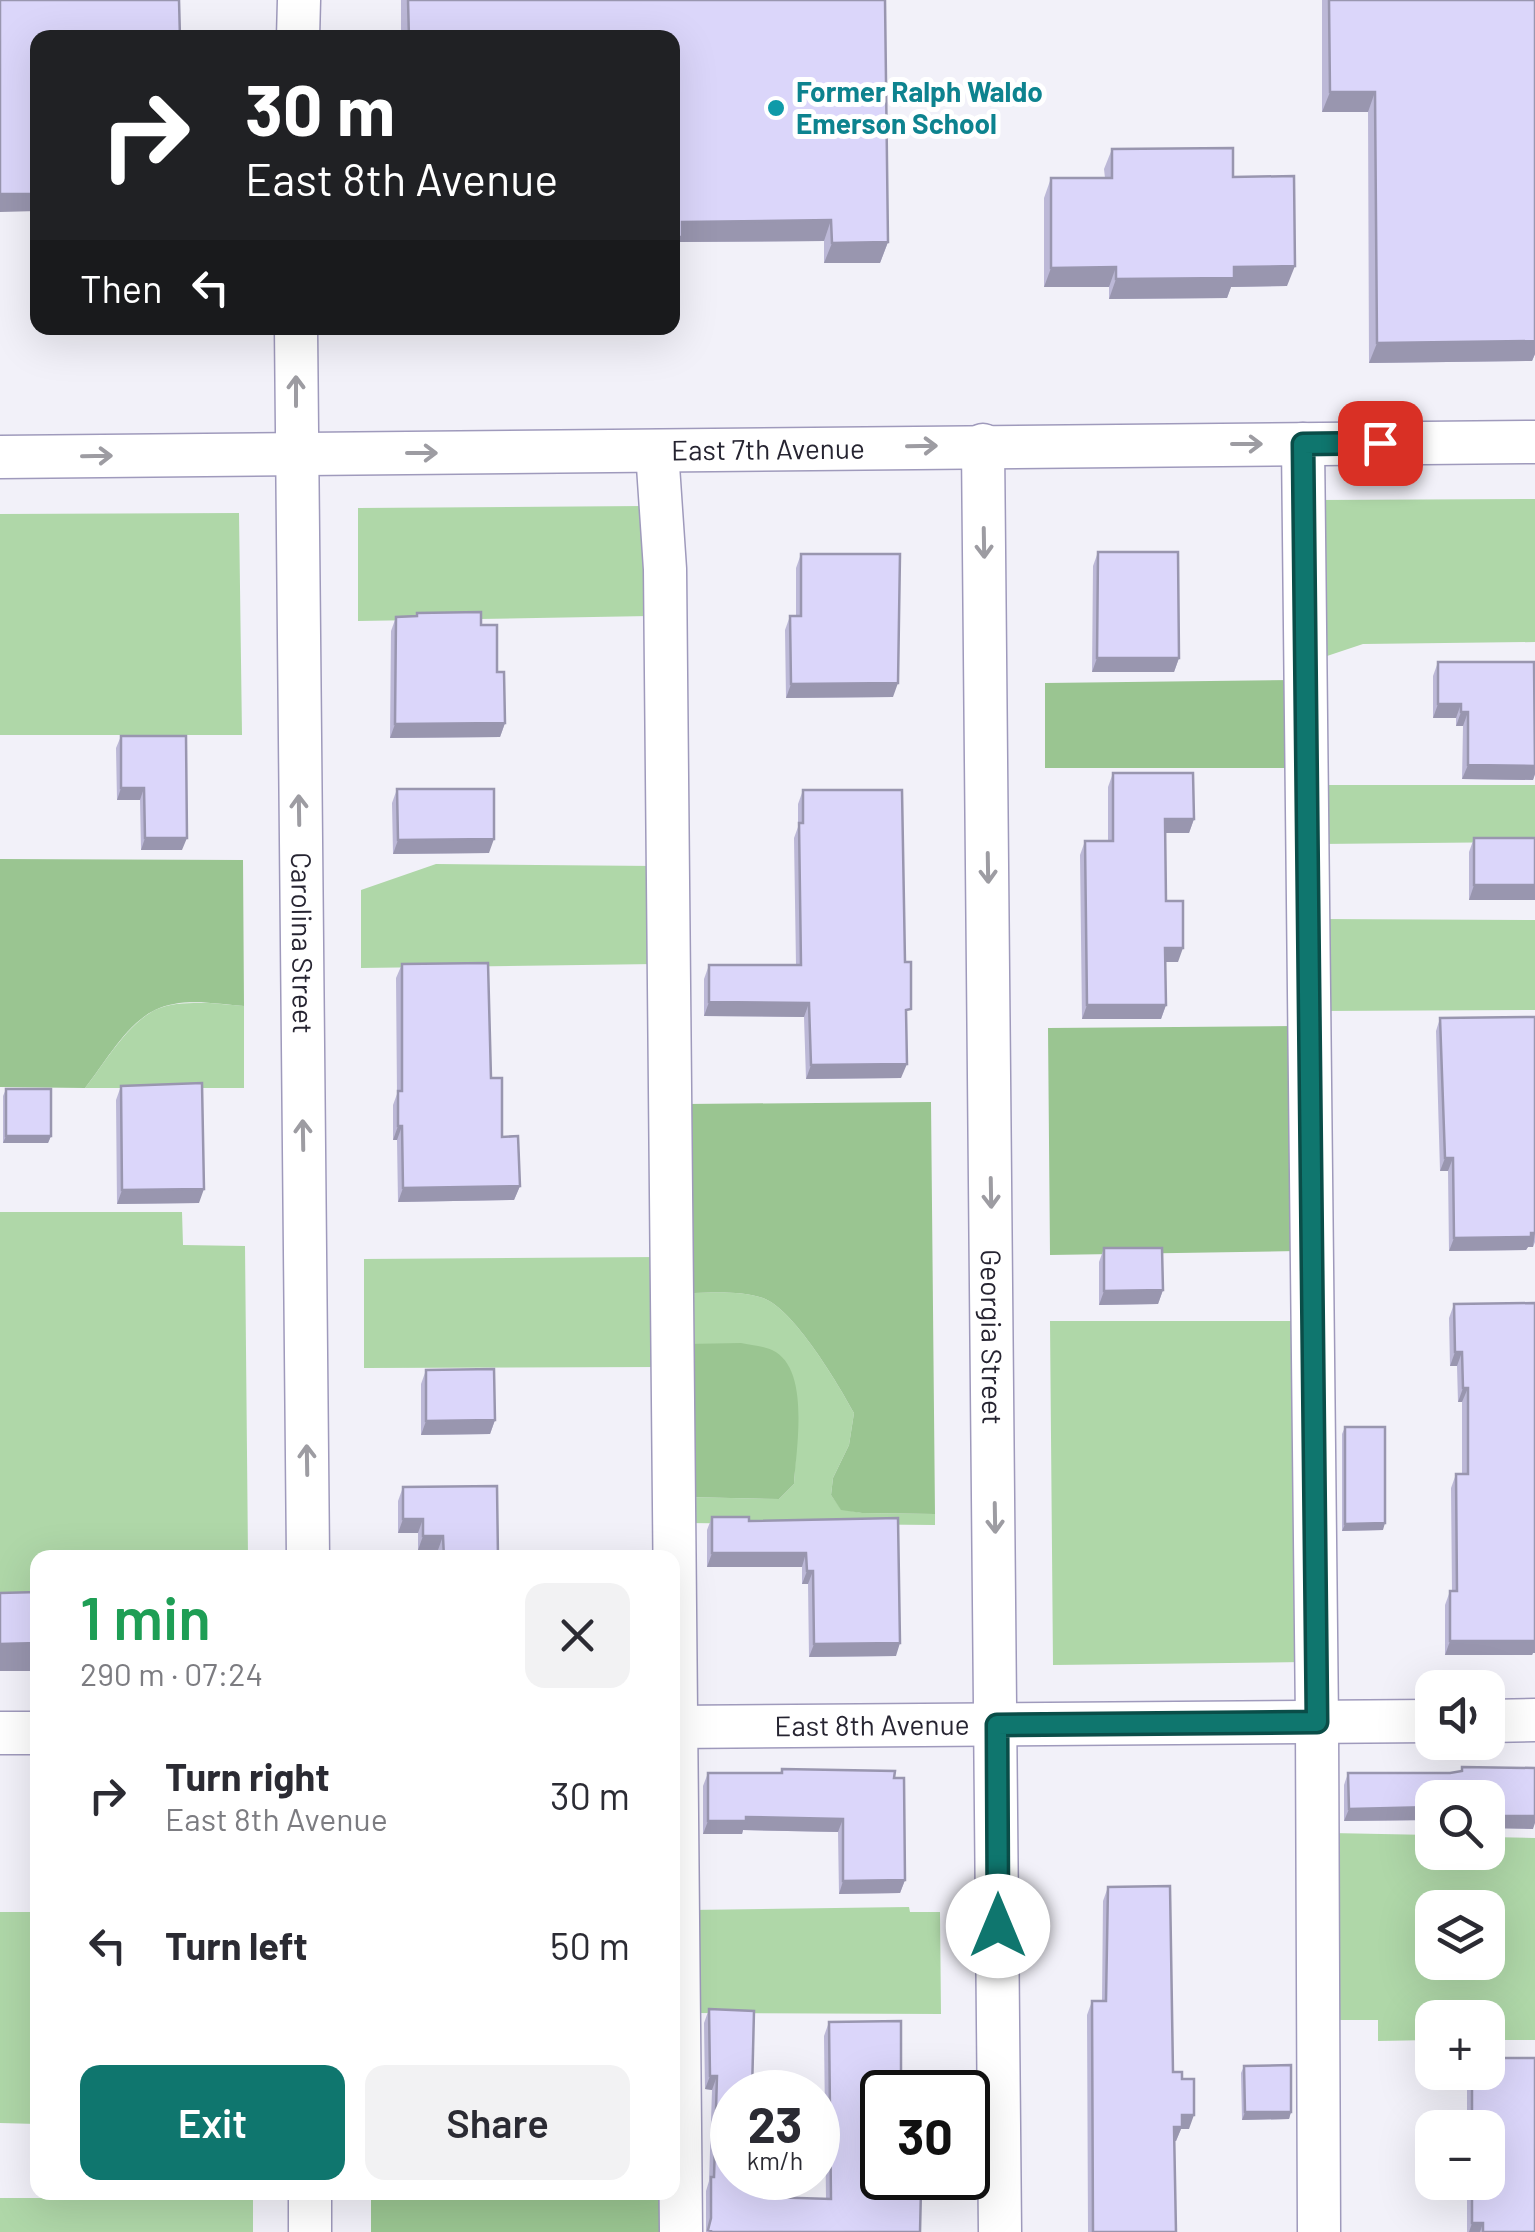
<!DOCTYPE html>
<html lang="en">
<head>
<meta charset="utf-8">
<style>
  :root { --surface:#fff; --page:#f2f2f3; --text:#2b2b33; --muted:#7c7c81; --accent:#0f766e }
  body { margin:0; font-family:Barlow,sans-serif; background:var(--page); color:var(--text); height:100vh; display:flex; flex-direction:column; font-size:38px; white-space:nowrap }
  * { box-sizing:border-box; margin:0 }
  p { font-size:32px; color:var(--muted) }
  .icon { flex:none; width:55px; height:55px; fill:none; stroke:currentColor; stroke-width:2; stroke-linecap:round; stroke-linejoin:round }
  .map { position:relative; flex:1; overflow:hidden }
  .side { position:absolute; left:30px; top:1550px; width:650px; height:650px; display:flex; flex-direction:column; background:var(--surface); border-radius:20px; box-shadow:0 10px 40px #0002 }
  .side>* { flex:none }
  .guide { position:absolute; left:30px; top:30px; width:650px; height:305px; border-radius:20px; box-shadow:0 10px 40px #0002; background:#202124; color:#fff; overflow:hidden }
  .controls { position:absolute; left:1415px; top:1670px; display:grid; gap:20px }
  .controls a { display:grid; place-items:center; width:90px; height:90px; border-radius:20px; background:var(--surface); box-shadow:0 10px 40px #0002; font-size:50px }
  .speed { position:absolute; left:710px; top:2070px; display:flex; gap:20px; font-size:50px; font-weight:700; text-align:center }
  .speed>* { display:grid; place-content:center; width:130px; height:130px; border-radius:50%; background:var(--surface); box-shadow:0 10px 40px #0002; line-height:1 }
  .speed small { font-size:25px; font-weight:400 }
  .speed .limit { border:5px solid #111; border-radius:15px; background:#fff; color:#111 }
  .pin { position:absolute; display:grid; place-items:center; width:85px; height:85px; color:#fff; margin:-42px; border-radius:20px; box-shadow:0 5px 15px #0006 }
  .me { position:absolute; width:110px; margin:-55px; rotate:0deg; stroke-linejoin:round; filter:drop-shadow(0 0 8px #0008) }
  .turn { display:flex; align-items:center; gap:35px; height:210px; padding:0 50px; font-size:45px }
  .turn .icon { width:130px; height:130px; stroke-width:2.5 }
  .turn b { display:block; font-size:70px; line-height:85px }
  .then { display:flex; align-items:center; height:95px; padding:0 50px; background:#0003; gap:20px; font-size:38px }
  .round { display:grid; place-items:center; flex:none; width:105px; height:105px; border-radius:20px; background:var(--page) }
  .summary { display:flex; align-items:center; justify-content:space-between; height:170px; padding:0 50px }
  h1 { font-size:60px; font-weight:600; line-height:75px; color:#1e9e55 }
  .primary-button { display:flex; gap:20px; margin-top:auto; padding:20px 50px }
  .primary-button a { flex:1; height:115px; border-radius:20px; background:var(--accent); color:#fff; font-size:40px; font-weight:600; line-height:115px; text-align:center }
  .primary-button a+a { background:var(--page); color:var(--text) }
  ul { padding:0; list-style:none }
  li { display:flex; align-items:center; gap:30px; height:150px; padding:0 50px }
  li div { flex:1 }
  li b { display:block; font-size:38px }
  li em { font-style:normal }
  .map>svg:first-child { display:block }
  .green { fill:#afd7a8; fill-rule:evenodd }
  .forest { fill:#9ac591 }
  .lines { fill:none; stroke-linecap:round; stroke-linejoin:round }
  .minor-casing { stroke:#9f9abc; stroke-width:45 }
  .minor { stroke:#fff; stroke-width:42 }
  .wall { fill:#bcb8d7 }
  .shaded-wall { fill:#9996af }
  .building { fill:#dbd6fa; stroke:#9996af; stroke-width:2.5 }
  .oneway { stroke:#9d9ca2 }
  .route-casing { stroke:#0a4d48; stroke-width:25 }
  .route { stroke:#0f766e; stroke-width:18 }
  .culture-dot { fill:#0f9aa8; stroke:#fff; stroke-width:4 }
  .labels { text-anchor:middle; stroke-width:10; stroke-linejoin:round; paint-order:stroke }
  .culture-label { font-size:28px; font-weight:bold; fill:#0d838f; stroke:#fff; text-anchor:start }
  .street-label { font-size:28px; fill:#262431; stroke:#fff }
</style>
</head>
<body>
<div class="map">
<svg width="1535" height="2232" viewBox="0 0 1535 2232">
  <rect width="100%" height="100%" fill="#f2f1f9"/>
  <!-- green -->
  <path class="green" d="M1535 499V642L1363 644 1318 659 1319 500Z
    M644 506 650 616 358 621V508Z
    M239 513 242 735H0V514Z
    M1320 785H1535V842L1320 844Z
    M436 864 655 866 656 964 361 968V890Z
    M1321 919 1535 920V1010L1322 1011Z
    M210 1003 244 1006V1088H85C105 1063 126 1025 155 1010 171 1002 193 1003 210 1003Z
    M0 1212H182L183 1245 245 1246 248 1557 38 1558 37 1607 0 1608Z
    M658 1257 659 1367 364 1368V1259Z
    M686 1293C711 1293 739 1290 763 1298 793 1308 839 1385 854 1413L849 1445 833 1478 831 1495 841 1509 862 1513 935 1514V1525L686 1523V1497L779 1499 794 1484 798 1416 686 1344Z
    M1050 1321H1298L1304 1662 1053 1665Z
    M1331 1833 1432 1835V1852H1488V1837L1535 1838V2040H1488V2018H1432V2040L1378 2041V2020H1332ZM1432 1908H1488V1962H1432Z
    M909 1907 910 1912H940L941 2014 690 2013 689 1910Z
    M0 1912H37V2124L0 2123Z
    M0 2198H253V2232H0Z"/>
  <!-- forest -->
  <path class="forest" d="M1292 680V768H1045V683Z
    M0 859 243 860 244 1006C217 1004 181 997 155 1010 126 1024 105 1063 85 1088L0 1087Z
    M1294 1026 1297 1251 1050 1255 1048 1028Z
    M931 1102 935 1514 862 1513 841 1510 831 1495 833 1478 849 1445 854 1413C839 1385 793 1308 763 1298 739 1290 711 1293 686 1293V1104Z
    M741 1343C750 1345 763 1346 772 1350 811 1368 796 1449 794 1484L779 1499 686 1497V1344Z
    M371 2193H666V2232H371Z"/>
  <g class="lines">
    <!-- minor casing -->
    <g class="minor-casing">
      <g id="minor">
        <path d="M298 38 299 0"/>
        <path id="s1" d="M296 328 308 1558"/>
        <path d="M1303 444 1317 1722 1319 2232"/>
        <path id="s2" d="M983 445 1000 2232"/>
        <path d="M657 451 665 569 681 2232"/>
        <path id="s3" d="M0 457 1535 442"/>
        <path d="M1488 1721 1535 1720"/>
        <path id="s4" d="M672 1727 1432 1721"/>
        <path d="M0 1733H38"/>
        <path d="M310 2232V2192"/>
      </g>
    </g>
    <!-- minor -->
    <use href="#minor" class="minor"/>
  </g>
  <!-- wall -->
  <path class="wall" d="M401 0H885L888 242 880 263H824V241L679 242 674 257 672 38H401Z
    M1322 0H1535V354L1532 361 1369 363 1368 112H1322Z
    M1112 149 1233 177 1287 286 1231 287 1227 298 1109 299V287H1044V198L1051 178H1105L1104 169Z
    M1098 552 1179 658 1174 672H1092L1093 566Z
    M801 554 893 697 786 698 785 630 790 616H796V568Z
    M417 613 481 625 497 672 505 723 500 737 390 738 391 631 396 617 416 616Z
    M1438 662 1535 694V774L1533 780 1462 779 1463 726H1456V718H1433V676Z
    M121 736 182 850H141L140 800H117L116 748Z
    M1113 773 1194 819 1189 833H1166V901L1178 962H1165L1166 1005 1161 1019H1082L1080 855 1085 841H1108V787Z
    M397 789 489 853 393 854 392 803Z
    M803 790 906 1023 901 1078 806 1079 804 1017 704 1016V979L709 965H796L794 838 798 827V804Z
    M1474 838 1535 900H1469V852Z
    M402 964 491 1078 502 1137 520 1186 514 1200 398 1202 397 1140H393V1105L397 1094 396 978Z
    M1535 1017V1242L1533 1247H1528L1526 1250 1449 1251 1448 1171H1440L1436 1031 1440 1018Z
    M121 1086 199 1203 117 1204 116 1100Z
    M6 1089 51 1136 48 1143H3V1096Z
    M1104 1248 1163 1290 1158 1304 1099 1305V1262Z
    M1454 1304 1535 1653H1533L1532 1655H1445V1605L1450 1591H1452L1451 1488 1456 1474H1462V1402H1458L1457 1366H1450L1449 1318Z
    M426 1370 495 1420 490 1434 421 1435V1384Z
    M1345 1427 1383 1530 1342 1531V1434Z
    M403 1487 498 1558H438V1550H418V1533H398V1501Z
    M712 1517 749 1521 898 1518 896 1656 809 1657 808 1584H802V1567H707V1530Z
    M1462 1767 1533 1829 1488 1828V1798H1432V1820L1344 1821V1785L1348 1773H1450L1461 1771Z
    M782 1769 894 1778 905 1880 900 1893 839 1894 838 1832 743 1830 742 1834H703V1786L708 1773H780Z
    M1108 1887 1173 2072 1182 2079 1189 2129H1181L1176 2141H1174L1176 2232H1088L1087 2015 1092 2001H1102L1103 1901Z
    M709 2009 732 2092 766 2197 826 2199 824 2036 829 2022 882 2092 914 2189 920 2232H706V2191L709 2181 712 2090 705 2089 704 2023Z
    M1244 2066 1291 2112 1289 2119 1242 2120 1241 2073Z
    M1467 2072H1488L1535 2232H1467V2182H1488V2128H1467Z"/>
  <!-- shaded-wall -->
  <path class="shaded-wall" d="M1330 92H1375L1368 112H1322Z
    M0 194H38V211L0 212Z
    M831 220 824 241 679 242 674 257H672V237L682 222Z
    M888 242 880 263H824L832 243Z
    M1295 266 1287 286 1231 287 1227 298 1109 299 1116 279 1234 267Z
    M1116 267 1109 287H1044L1051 268Z
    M1535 341V354L1532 361 1369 363 1377 343Z
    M1097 658H1179L1174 672H1092Z
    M898 683 893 697 786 698 791 684Z
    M1438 704H1461L1456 718H1433Z
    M1461 712H1468L1463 726H1456Z
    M505 723 500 737 390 738 395 724Z
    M1468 765 1535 766V774L1533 780 1462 779Z
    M121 788H144L140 800H117Z
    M1165 819H1194L1189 833H1160Z
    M145 838H187L182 850H141Z
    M494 839 489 853 393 854 398 840Z
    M1474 885H1535V900H1469Z
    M1165 948H1183L1178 962H1160Z
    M709 1002 809 1003 804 1017 704 1016Z
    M1087 1005H1166L1161 1019H1082Z
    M907 1064 901 1078 806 1079 811 1065Z
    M398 1126H402L397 1140H393Z
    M6 1136H51L48 1143H3Z
    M1445 1158H1453L1448 1171H1440Z
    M520 1186 514 1200 398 1202 403 1188Z
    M204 1189 199 1203 117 1204 122 1190Z
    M1535 1233 1533 1247H1528L1526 1250 1449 1251 1454 1238Z
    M1163 1290 1158 1304 1099 1305 1104 1291Z
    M1455 1352H1462L1457 1366H1450Z
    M1463 1388H1468L1462 1402H1458Z
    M495 1420 490 1434 421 1435 426 1421Z
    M403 1519H423L418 1533H398Z
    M1385 1523 1383 1530 1342 1531 1345 1524Z
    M423 1536H443L438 1550H418Z
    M712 1553H806L802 1567H707Z
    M807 1571H813L808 1584H802Z
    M1450 1641H1535V1653H1533L1532 1655H1445Z
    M38 1643V1671H0V1644Z
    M900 1643 896 1656 809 1657 814 1644Z
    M1432 1807V1820L1344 1821 1349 1809Z
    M1488 1816H1535V1823L1533 1829 1488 1828Z
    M746 1817 843 1819 838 1832 743 1830 742 1834H703L708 1821Z
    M905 1880 900 1893 839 1894 843 1881Z
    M710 2076H717L712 2090 705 2089Z
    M1245 2112H1291L1289 2119 1242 2120Z
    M1182 2115H1194L1189 2129H1181L1176 2141H1169L1174 2127Z
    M1472 2223H1483L1480 2232H1469Z"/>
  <!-- building -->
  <path class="building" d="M0 0H179L180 38H38V194H0Z
    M408 0H885L888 242 832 243 831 220 682 222V237H672V38H409Z
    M1329 0H1535V341L1377 343 1375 92H1330Z
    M1233 148V177L1294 176 1295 266 1234 267V278L1116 279V267L1051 268V178H1112V149Z
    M1098 552H1178L1179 658H1097Z
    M801 554H900L898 683 791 684 790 616H801Z
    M481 612V625H497V672H504L505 723 395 724 396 617 417 616V613Z
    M1438 662H1534L1535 766 1468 765V712H1461V704H1438Z
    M121 736H186L187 838H145L144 788H121Z
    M1113 773H1193L1194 819H1165L1166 901H1183V948H1165L1166 1005H1087L1085 841H1113Z
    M397 789H494V839L398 840Z
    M803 790H902L905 962H911V1009L906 1010 907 1064 811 1065 809 1003 709 1002V965H801L799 823H803Z
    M1474 838H1535V885H1474Z
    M488 963 491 1078H502V1137L518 1136 520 1186 403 1188 402 1126H398V1091H402V964Z
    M1535 1017V1233H1531V1237L1454 1238 1453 1158H1445L1440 1018Z
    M202 1083 204 1189 122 1190 121 1086Z
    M6 1089H51V1136H6Z
    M1104 1248H1162L1163 1290 1104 1291Z
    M1535 1303V1641H1450V1591H1457L1456 1474H1468V1388H1463L1462 1352H1455L1454 1304Z
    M494 1369 495 1420 426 1421V1370Z
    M1345 1427H1385V1523L1345 1524Z
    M497 1486 498 1558H444L443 1536H423V1519H403V1487Z
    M712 1517H749V1521L898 1518 900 1643 814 1644 813 1571H807L806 1553H712Z
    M38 1592V1643L0 1644V1593Z
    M1462 1767 1535 1768V1816H1488V1798H1432V1807L1349 1809 1348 1773H1450L1462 1771Z
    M782 1769 895 1771 894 1778H904L905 1880 843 1881V1819L746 1817V1821H708V1773H782Z
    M1170 1886 1173 2072H1182V2079H1194V2115H1182V2127H1174L1176 2232H1093L1092 2001H1106L1108 1887Z
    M709 2009 754 2011 752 2092H732V2178H767L766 2197 831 2199 829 2022 901 2021V2092H882V2178H913L914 2189H921L920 2232H711V2231L708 2230 711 2218V2177H714L717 2076H710Z
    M1488 2058H1535V2232H1483V2223H1472V2182H1488V2128H1472V2072H1488Z
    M1291 2065V2112H1245L1244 2066Z"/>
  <!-- one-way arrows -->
  <defs><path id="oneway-shaft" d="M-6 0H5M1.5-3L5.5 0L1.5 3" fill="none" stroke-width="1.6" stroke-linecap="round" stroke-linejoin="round" transform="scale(2.5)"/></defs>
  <g class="oneway">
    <use href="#oneway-shaft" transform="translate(296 391) rotate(-90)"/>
    <use href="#oneway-shaft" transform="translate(1247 444)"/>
    <use href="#oneway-shaft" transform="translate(922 446) rotate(-1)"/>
    <use href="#oneway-shaft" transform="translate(422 453)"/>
    <use href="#oneway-shaft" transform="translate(97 456) rotate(-1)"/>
    <use href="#oneway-shaft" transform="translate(984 543) rotate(89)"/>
    <use href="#oneway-shaft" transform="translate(299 810) rotate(-91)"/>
    <use href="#oneway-shaft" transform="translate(988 868) rotate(89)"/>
    <use href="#oneway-shaft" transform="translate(303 1135) rotate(-91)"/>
    <use href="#oneway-shaft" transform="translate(991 1193) rotate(89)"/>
    <use href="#oneway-shaft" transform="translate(307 1460) rotate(-91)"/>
    <use href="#oneway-shaft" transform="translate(995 1518) rotate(89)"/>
  </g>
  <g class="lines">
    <!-- route casing -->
    <g class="route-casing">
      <path id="route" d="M998 1926 997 1725 1317 1722 1303 444 1380 443"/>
    </g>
    <!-- route -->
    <use href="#route" class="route"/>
  </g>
  <!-- markers -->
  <circle class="culture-dot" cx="776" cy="108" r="10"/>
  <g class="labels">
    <!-- culture labels -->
    <g class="culture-label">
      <text x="796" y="102">Former Ralph Waldo<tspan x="796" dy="32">Emerson School</tspan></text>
    </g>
    <!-- street labels -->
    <g class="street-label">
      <text dy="10" stroke="none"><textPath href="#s3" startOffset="768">East 7th Avenue</textPath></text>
      <text dy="10" stroke="none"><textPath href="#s1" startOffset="615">Carolina Street</textPath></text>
      <text dy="10" stroke="none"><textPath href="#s2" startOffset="892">Georgia Street</textPath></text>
      <text dy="10" stroke="none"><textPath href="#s4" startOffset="200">East 8th Avenue</textPath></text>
    </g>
  </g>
</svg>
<div class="controls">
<a><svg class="icon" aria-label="sound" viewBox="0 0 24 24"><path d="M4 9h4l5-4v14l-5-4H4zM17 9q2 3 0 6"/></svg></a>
<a><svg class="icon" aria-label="search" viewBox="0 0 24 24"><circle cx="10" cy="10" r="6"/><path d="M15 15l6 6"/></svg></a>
<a><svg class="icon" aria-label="layers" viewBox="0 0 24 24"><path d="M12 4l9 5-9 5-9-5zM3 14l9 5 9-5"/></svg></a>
<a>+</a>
<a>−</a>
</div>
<div class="speed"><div>23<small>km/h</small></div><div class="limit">30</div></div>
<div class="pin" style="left:1380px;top:443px;background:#d93025"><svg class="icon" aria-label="arrive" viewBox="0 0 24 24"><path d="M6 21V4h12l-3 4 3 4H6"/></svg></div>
<svg class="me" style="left:998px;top:1926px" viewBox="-20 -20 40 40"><circle r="19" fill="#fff"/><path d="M0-13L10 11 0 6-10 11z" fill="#0f766e"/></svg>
<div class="guide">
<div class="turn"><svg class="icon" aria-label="right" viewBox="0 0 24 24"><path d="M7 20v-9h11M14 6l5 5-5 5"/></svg><div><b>30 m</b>East 8th Avenue</div></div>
<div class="then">Then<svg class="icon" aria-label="left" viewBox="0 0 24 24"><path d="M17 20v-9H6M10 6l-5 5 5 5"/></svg></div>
</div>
<section class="side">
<div class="summary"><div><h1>1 min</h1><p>290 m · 07:24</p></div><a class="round"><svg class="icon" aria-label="close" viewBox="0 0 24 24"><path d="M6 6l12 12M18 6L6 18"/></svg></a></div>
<ul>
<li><svg class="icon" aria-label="right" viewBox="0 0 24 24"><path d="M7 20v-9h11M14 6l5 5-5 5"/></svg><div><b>Turn right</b><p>East 8th Avenue</p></div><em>30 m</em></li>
<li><svg class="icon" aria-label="left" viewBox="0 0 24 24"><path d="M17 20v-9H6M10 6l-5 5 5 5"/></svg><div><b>Turn left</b></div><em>50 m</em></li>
</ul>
<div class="primary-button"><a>Exit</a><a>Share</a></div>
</section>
</div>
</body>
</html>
